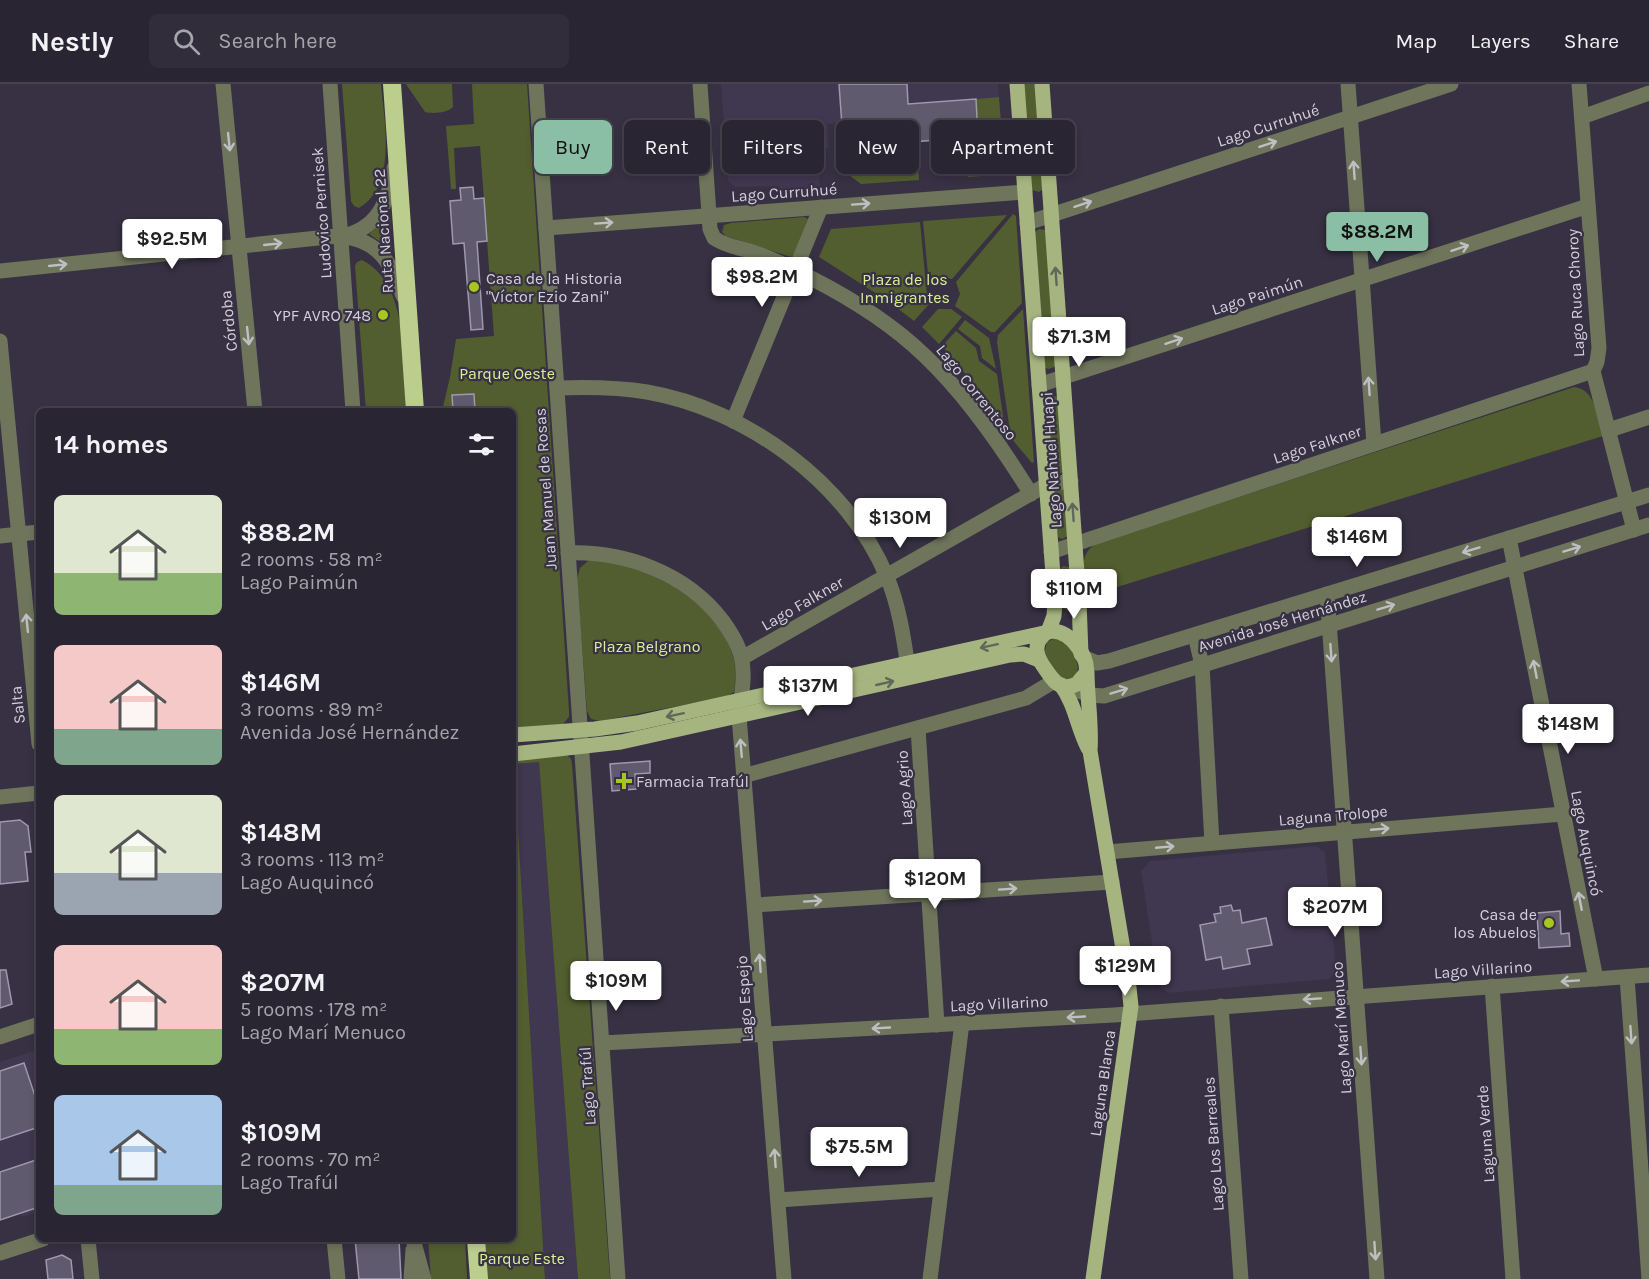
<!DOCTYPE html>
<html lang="en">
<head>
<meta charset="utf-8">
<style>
  :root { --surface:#292532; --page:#312d3a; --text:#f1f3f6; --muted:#a5a5ac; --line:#45424d; --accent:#8abfa5 }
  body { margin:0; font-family:Karla,sans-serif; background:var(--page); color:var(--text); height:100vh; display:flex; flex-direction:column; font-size:22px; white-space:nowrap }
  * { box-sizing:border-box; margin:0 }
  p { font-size:20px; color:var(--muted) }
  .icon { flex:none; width:33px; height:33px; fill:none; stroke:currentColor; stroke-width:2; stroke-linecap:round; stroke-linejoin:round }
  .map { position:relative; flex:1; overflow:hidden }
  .drawer { position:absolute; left:36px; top:324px; width:480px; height:834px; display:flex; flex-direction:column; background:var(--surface); border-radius:9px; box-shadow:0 3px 9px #0003,0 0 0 2px var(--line) }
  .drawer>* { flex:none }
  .hud { position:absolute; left:534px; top:36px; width:570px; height:54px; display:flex; gap:12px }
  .price { position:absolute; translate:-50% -51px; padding:0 14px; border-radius:6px; background:#fff; color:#222; font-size:20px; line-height:39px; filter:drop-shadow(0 2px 3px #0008) }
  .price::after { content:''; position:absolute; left:50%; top:36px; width:18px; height:14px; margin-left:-9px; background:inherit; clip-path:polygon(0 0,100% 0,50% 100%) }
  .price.on { background:var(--accent); color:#111 }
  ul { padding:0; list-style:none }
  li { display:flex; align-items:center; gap:18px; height:150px; padding:0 18px }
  li span { display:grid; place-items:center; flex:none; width:168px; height:120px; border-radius:9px; color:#555 }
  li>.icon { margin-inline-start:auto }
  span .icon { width:72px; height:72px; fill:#fffc; stroke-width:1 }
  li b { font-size:26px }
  h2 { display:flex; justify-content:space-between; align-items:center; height:72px; padding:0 18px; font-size:26px }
  .pill { padding:0 21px; border-radius:9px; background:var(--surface); box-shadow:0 3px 9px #0003,0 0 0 2px var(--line); font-size:21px; line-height:54px }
  .pill.on { background:var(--accent); color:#111 }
  header { display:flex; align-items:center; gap:36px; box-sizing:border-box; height:84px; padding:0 30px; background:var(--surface); border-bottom:2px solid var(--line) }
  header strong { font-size:28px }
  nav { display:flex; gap:33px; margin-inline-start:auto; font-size:21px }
  .search { width:420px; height:54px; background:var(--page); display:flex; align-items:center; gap:15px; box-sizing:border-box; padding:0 21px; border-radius:9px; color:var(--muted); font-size:22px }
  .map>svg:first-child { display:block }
  .built { fill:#403750 }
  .green { fill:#525e2f }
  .building { fill:#605a6e; stroke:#9f98ae; stroke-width:1.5 }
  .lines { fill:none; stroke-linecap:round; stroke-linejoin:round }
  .minor { stroke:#6e755b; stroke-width:15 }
  .major { stroke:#a6b580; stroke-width:15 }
  .highway { stroke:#bcce8d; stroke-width:18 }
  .oneway { stroke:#bfbec2 }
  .oneway2 { stroke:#63665b }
  .poi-dot { fill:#a8c71e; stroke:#373143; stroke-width:2 }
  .labels { text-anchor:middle; stroke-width:4.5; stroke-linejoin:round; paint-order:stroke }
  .street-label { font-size:16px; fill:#d3d0dc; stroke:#373143 }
  .poi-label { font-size:16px; fill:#d3d0dc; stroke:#373143; text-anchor:start }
  .park-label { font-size:16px; fill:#d9f196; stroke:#373143 }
</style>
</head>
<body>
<header>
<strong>Nestly</strong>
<div class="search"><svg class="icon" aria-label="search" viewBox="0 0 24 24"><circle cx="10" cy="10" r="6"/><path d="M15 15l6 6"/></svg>Search here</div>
<nav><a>Map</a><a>Layers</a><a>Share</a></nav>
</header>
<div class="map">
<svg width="1649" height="1195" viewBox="0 0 1649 1195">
  <rect width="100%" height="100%" fill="#373143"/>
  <g class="built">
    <path d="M 721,0 L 998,0 L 999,13 L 976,15 L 978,53 L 925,57 L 910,48 L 912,80 L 897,81 L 897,88 L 867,90 L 867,83 L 845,84 L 842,39 L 827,40 L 829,64 L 817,66 L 820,102 L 779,106 L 779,102 L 735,103 L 728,97 Z"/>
    <path d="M 539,678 L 578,1195 L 545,1195 L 514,680 Z"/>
    <path d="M 1316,762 L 1325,768 L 1336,886 L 1330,895 L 1168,909 L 1159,903 L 1141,787 L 1150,777 Z"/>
    <path d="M 39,965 L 39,1128 L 22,1133 L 18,1121 L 0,1136 L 0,978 Z"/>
  </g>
  <g class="green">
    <path d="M 342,0 L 381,0 C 384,36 398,102 359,124 L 354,122 L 351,117 Z"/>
    <path d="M 406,0 L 452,0 L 453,23 C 447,29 433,30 425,28 Z"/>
    <path d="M 472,0 L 527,0 L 569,627 L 569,633 L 563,640 L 513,645 L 513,327 L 442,327 L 450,293 L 456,255 L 494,252 L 480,62 L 454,64 L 456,105 L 451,105 L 446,42 L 474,40 Z"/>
    <path d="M 1023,0 L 1037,0 L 1043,105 L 1039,108 L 1032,106 Z"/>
    <path d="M 999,13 L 1003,64 L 982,92 L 968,93 L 965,54 L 978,53 L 976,15 Z"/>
    <path d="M 918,79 L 919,96 L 861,100 L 845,88 L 845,84 L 867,82 L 868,90 L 897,88 L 896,81 Z"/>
    <path d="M 1013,130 L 1016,132 L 1022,219 L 995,248 L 991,248 L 955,222 L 960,210 L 956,198 Z"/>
    <path d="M 390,131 L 392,166 L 369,150 Z"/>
    <path d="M 1007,131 L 952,195 L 939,193 L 929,201 L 923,137 Z"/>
    <path d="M 804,133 L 808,135 L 794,171 L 791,173 L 726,152 L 722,148 L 724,141 L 731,139 Z"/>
    <path d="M 920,138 L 927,211 L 930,219 L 914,237 L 888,217 L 819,173 L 831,145 Z"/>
    <path d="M 1039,145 L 1046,146 L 1056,282 L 1049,285 L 1045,284 L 1035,148 Z"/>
    <path d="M 362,176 C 410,200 403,282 406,327 L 366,327 L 355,182 L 357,178 Z"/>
    <path d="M 938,225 L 951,225 L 962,233 L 939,260 L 922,243 Z"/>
    <path d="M 1023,225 L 1034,378 L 1032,379 L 1011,354 L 997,258 L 998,251 Z"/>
    <path d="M 965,236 L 989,254 L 996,285 L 982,274 L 980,262 L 958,245 Z"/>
    <path d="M 956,247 L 976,264 L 979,277 L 997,290 L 1005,346 L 961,284 L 942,262 Z"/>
    <path d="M 1574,303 C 1596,305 1598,335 1603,352 L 1085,513 C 1084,495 1077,470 1096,460 Z"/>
    <path d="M 1050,311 L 1057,313 L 1063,388 L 1059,390 L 1054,390 L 1051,386 L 1046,316 Z"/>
    <path d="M 1062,406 L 1064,407 L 1068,452 L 1062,455 L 1058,453 L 1052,410 L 1055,407 Z"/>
    <path d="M 588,477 C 600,475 610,478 621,481 C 675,494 748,543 734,608 L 725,613 L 600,637 L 591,635 L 587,627 L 577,495 L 580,484 Z"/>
    <path d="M 1063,482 L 1070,483 L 1072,526 L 1068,527 L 1062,524 L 1058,487 Z"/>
    <path d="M 1055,554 C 1089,570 1080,608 1060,593 C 1053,589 1048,576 1044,570 L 1047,558 Z"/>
    <path d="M 567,671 L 571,675 L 572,680 L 610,1195 L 578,1195 L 539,678 L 514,680 L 545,1195 L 487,1195 L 484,1155 L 513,1155 L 513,675 Z"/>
    <path d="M 428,1155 L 465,1155 L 467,1195 L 431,1195 Z"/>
  </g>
  <g class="building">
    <path d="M 839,0 L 907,0 L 908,20 L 976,15 L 978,53 L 911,58 L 912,80 L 896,81 L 897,88 L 867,90 L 867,82 L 845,84 Z"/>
    <path d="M 473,103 L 474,115 L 484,114 L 487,157 L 477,158 L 483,245 L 471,246 L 464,159 L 453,160 L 450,117 L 461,116 L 460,104 Z"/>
    <path d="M 474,310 L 475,327 L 453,327 L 452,311 Z"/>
    <path d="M 650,677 L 650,689 L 635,690 L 636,705 L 612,707 L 610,680 Z"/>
    <path d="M 20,736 L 28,742 L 31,768 L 25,768 L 28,797 L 0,800 L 0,738 Z"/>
    <path d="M 1231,821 L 1233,827 L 1240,826 L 1242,839 L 1266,834 L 1272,861 L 1247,865 L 1250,880 L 1223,885 L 1221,873 L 1206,876 L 1200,841 L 1216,838 L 1214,830 L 1221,829 L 1220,823 Z"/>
    <path d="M 1560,827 L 1561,850 L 1569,849 L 1570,862 L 1539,864 L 1537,829 Z"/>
    <path d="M 0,886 L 6,886 L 12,920 L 0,924 Z"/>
    <path d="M 24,979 L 39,1024 L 39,1043 L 0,1056 L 0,987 Z"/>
    <path d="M 39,1075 L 39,1123 L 0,1136 L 0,1088 Z"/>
    <path d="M 355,1155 L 399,1155 L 401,1195 L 359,1195 Z"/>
    <path d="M 62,1171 L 71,1176 L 73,1195 L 48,1195 L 46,1176 Z"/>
  </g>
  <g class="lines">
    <g class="minor">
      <path d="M 223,0 L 255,327"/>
      <path d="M 330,0 L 353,327"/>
      <path d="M 536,0 L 618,1195"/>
      <path d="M 700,0 L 710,145 L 714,154 C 725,162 740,164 753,168 C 773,175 792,184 811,194 C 852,215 892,240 925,272 C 965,310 1002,363 1031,410"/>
      <path d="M 1348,0 L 1374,360"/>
      <path d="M 1579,0 L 1599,264 L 1597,278 L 1593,287 L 1634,446"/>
      <path d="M 1582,33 L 1649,9"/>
      <path d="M 1027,139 L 1451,0"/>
      <path d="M 546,144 L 1025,108"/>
      <path d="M 344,153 C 378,156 393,181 403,212"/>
      <path d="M 0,187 L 347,151 C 380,142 389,114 394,84"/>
      <path d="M 0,257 L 39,660"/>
      <path d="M 1039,301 L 1588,122"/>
      <path d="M 557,304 C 587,303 617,303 647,308 C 746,325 848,399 887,493 C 900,524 904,557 909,590"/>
      <path d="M 733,337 L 821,123"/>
      <path d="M 1609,346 L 1649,333"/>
      <path d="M 0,452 L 39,448"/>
      <path d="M 1509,454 L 1596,895"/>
      <path d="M 1051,468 L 1593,287"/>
      <path d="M 568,469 C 625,467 686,489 722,536 C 730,547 738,559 741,572 C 746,592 741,612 739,632 L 784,1195"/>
      <path d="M 1327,510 L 1377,1195"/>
      <path d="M 1195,551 L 1202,581 L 1212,759"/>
      <path d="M 1083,573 L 1097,579 L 1109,577 L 1649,411"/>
      <path d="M 742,574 L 1046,401 L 1071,397"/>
      <path d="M 1063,602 L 1090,611 L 1104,612 L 1649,441"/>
      <path d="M 918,644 L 937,941"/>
      <path d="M 743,692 L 1026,614 L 1054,597"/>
      <path d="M 0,713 L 39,709"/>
      <path d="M 1107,768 L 1563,730"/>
      <path d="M 755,821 L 1112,798"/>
      <path d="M 1627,893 L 1649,1195"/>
      <path d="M 1492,902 L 1513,1195"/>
      <path d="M 1221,922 L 1241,1195"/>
      <path d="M 0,953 L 39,940"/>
      <path d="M 602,959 L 1114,931 L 1649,891"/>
      <path d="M 778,1116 L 941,1105"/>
      <path d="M 88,1155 L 92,1195"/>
      <path d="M 334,1155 L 338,1195"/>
      <path d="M 413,1155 L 424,1195"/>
      <path d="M 0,1169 L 43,1155"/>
      <path d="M 411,1195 L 413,1166"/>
      <path d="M 930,1195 L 962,939"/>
    </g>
    <g class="major">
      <path d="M 1017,0 L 1055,518 L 1054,532 L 1048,548"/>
      <path d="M 1042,0 L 1079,517 L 1081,570"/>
      <path d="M 1087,587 C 1087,614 1092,640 1090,667 L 1128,895 L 1131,922 L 1093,1195"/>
      <path d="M 1061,601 C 1076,622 1077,643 1088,664"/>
      <path d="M 513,651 L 595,645 L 637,639 L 1053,547 C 1071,548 1089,573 1086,589 L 1077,600 C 1072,602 1068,604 1063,602 C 1055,600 1051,593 1046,586 C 1037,574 1031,560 1046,549"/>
      <path d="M 513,670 L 621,658 L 1010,571 L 1024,570 L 1039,576"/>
    </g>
    <g class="highway">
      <path d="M 392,0 L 415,327"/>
      <path d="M 476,1155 L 479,1195"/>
    </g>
  </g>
  <defs><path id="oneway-shaft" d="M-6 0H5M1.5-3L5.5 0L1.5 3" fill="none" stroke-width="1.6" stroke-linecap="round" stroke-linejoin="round" transform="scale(1.5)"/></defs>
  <g class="oneway">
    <use href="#oneway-shaft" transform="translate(229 58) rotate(84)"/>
    <use href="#oneway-shaft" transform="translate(1268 60) rotate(-18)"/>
    <use href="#oneway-shaft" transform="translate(1354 86) rotate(-94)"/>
    <use href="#oneway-shaft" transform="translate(861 120) rotate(-4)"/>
    <use href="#oneway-shaft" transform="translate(1083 120) rotate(-18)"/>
    <use href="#oneway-shaft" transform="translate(604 139) rotate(-4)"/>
    <use href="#oneway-shaft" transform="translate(273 160) rotate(-6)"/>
    <use href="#oneway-shaft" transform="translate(1460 164) rotate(-18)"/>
    <use href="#oneway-shaft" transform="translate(58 181) rotate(-6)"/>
    <use href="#oneway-shaft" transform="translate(248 252) rotate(84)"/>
    <use href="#oneway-shaft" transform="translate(1174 257) rotate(-18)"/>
    <use href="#oneway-shaft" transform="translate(1369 302) rotate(-94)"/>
    <use href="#oneway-shaft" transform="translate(1572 465) rotate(-17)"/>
    <use href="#oneway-shaft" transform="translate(1471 466) rotate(163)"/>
    <use href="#oneway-shaft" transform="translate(1386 523) rotate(-17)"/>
    <use href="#oneway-shaft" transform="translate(27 539) rotate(-96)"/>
    <use href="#oneway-shaft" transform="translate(1331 569) rotate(86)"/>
    <use href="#oneway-shaft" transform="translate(1535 585) rotate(-101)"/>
    <use href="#oneway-shaft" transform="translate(1119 607) rotate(-17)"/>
    <use href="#oneway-shaft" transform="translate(741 664) rotate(-95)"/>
    <use href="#oneway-shaft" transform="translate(1380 745) rotate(-5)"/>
    <use href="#oneway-shaft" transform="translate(1165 763) rotate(-5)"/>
    <use href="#oneway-shaft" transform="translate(1008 805) rotate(-4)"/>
    <use href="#oneway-shaft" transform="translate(813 817) rotate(-4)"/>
    <use href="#oneway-shaft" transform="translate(1580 817) rotate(-101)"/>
    <use href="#oneway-shaft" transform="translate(760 879) rotate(-94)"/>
    <use href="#oneway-shaft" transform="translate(1570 897) rotate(176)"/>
    <use href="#oneway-shaft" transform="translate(1312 915) rotate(176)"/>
    <use href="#oneway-shaft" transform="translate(1076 933) rotate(177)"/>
    <use href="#oneway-shaft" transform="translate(881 944) rotate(177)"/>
    <use href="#oneway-shaft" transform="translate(1631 951) rotate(86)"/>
    <use href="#oneway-shaft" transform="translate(1361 972) rotate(86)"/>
    <use href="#oneway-shaft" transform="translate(775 1074) rotate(-94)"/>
    <use href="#oneway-shaft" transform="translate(1375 1167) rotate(86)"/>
  </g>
  <g class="oneway2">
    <use href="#oneway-shaft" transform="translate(1056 192) rotate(-94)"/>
    <use href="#oneway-shaft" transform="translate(1073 428) rotate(-94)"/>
    <use href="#oneway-shaft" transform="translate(989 562) rotate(168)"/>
    <use href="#oneway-shaft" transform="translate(885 599) rotate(-13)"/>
    <use href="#oneway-shaft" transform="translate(675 631) rotate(168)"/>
  </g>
  <g class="poi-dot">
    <circle cx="474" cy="203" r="6"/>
    <circle cx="383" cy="231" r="6"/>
    <path d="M621 688h6v6h6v6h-6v6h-6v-6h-6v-6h6z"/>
    <circle cx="1549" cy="839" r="6"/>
  </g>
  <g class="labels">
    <g class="street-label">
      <text transform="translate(1268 41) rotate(-18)" y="6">Lago Curruhué</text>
      <text transform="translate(784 108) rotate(-4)" y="6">Lago Curruhué</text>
      <text transform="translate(321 129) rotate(-94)" y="6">Ludovico Pernisek</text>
      <text transform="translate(383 147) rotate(-94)" y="6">Ruta Nacional 22</text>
      <text transform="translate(1575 209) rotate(-93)" y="6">Lago Ruca Choroy</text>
      <text transform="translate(1257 211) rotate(-18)" y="6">Lago Paimún</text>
      <text transform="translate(228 237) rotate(-96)" y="6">Córdoba</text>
      <text transform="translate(977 308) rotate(51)" y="6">Lago Correntoso</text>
      <text transform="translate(1317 360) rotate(-18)" y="6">Lago Falkner</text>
      <text transform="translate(1051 376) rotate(-94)" y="6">Lago Nahuel Huapi</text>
      <text transform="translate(545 405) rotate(-94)" y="6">Juan Manuel de Rosas</text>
      <text transform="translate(802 519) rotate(-30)" y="6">Lago Falkner</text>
      <text transform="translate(1282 537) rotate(-17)" y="6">Avenida José Hernández</text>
      <text transform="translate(17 621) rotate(-96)" y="6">Salta</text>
      <text transform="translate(904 704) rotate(-94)" y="6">Lago Agrio</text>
      <text transform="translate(1333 731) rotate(-5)" y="6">Laguna Trolope</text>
      <text transform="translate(1587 759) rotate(79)" y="6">Lago Auquincó</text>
      <text transform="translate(1483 885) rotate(-4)" y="6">Lago Villarino</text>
      <text transform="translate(744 915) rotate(-94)" y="6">Lago Espejo</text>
      <text transform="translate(999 919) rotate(-3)" y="6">Lago Villarino</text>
      <text transform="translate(1341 944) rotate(-94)" y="6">Lago Marí Menuco</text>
      <text transform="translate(1102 999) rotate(-82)" y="6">Laguna Blanca</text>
      <text transform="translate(587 1002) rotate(-94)" y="6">Lago Trafúl</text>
      <text transform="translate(1485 1050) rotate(-94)" y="6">Laguna Verde</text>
      <text transform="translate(1213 1060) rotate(-94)" y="6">Lago Los Barreales</text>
    </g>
    <g class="poi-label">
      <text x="486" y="200">Casa de la Historia<tspan x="486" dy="18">"Víctor Ezio Zani"</tspan></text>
      <text x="371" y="237" text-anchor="end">YPF AVRO 748</text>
      <text x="636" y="703">Farmacia Trafúl</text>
      <text x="1537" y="836" text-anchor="end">Casa de<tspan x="1537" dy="18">los Abuelos</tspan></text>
    </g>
    <g class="park-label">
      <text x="905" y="201">Plaza de los<tspan x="905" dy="18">Inmigrantes</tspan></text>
      <text x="507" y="295">Parque Oeste</text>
      <text x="647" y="568">Plaza Belgrano</text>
      <text x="522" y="1180">Parque Este</text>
    </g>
  </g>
</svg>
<b class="price on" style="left:1377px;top:179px">$88.2M</b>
<b class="price" style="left:172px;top:186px">$92.5M</b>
<b class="price" style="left:762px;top:224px">$98.2M</b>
<b class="price" style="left:1079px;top:284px">$71.3M</b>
<b class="price" style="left:900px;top:465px">$130M</b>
<b class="price" style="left:1357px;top:484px">$146M</b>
<b class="price" style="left:1074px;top:536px">$110M</b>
<b class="price" style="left:808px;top:633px">$137M</b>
<b class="price" style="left:1568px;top:671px">$148M</b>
<b class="price" style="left:935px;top:826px">$120M</b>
<b class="price" style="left:1335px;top:854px">$207M</b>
<b class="price" style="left:1125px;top:913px">$129M</b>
<b class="price" style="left:616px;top:928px">$109M</b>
<b class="price" style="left:859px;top:1094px">$75.5M</b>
<div class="hud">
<a class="pill on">Buy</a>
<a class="pill">Rent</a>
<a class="pill">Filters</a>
<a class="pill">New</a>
<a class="pill">Apartment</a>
</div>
<section class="drawer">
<h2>14 homes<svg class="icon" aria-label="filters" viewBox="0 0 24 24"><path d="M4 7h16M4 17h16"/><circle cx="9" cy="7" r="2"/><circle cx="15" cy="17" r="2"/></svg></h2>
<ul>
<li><span style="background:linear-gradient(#dfe7d0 65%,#8fb573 0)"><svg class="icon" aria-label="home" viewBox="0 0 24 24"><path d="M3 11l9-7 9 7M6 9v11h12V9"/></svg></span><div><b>$88.2M</b><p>2 rooms · 58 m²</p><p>Lago Paimún</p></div></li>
<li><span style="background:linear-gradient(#f6c9c9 70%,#7fa58c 0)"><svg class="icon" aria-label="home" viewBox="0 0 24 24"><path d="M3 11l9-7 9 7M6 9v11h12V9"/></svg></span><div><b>$146M</b><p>3 rooms · 89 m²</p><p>Avenida José Hernández</p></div></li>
<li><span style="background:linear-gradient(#dfe7d0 65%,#9aa5b1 0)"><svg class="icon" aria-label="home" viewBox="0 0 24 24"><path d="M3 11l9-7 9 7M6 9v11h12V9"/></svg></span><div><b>$148M</b><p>3 rooms · 113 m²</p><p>Lago Auquincó</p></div></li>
<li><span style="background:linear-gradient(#f6c9c9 70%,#8fb573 0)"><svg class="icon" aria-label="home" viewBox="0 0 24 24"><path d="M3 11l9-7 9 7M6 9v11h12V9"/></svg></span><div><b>$207M</b><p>5 rooms · 178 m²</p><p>Lago Marí Menuco</p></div></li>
<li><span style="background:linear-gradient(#a9c7e8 75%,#7fa58c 0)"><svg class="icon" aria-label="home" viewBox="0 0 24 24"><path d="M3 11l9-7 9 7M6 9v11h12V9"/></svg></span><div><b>$109M</b><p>2 rooms · 70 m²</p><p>Lago Trafúl</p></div></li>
</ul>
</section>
</div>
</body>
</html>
